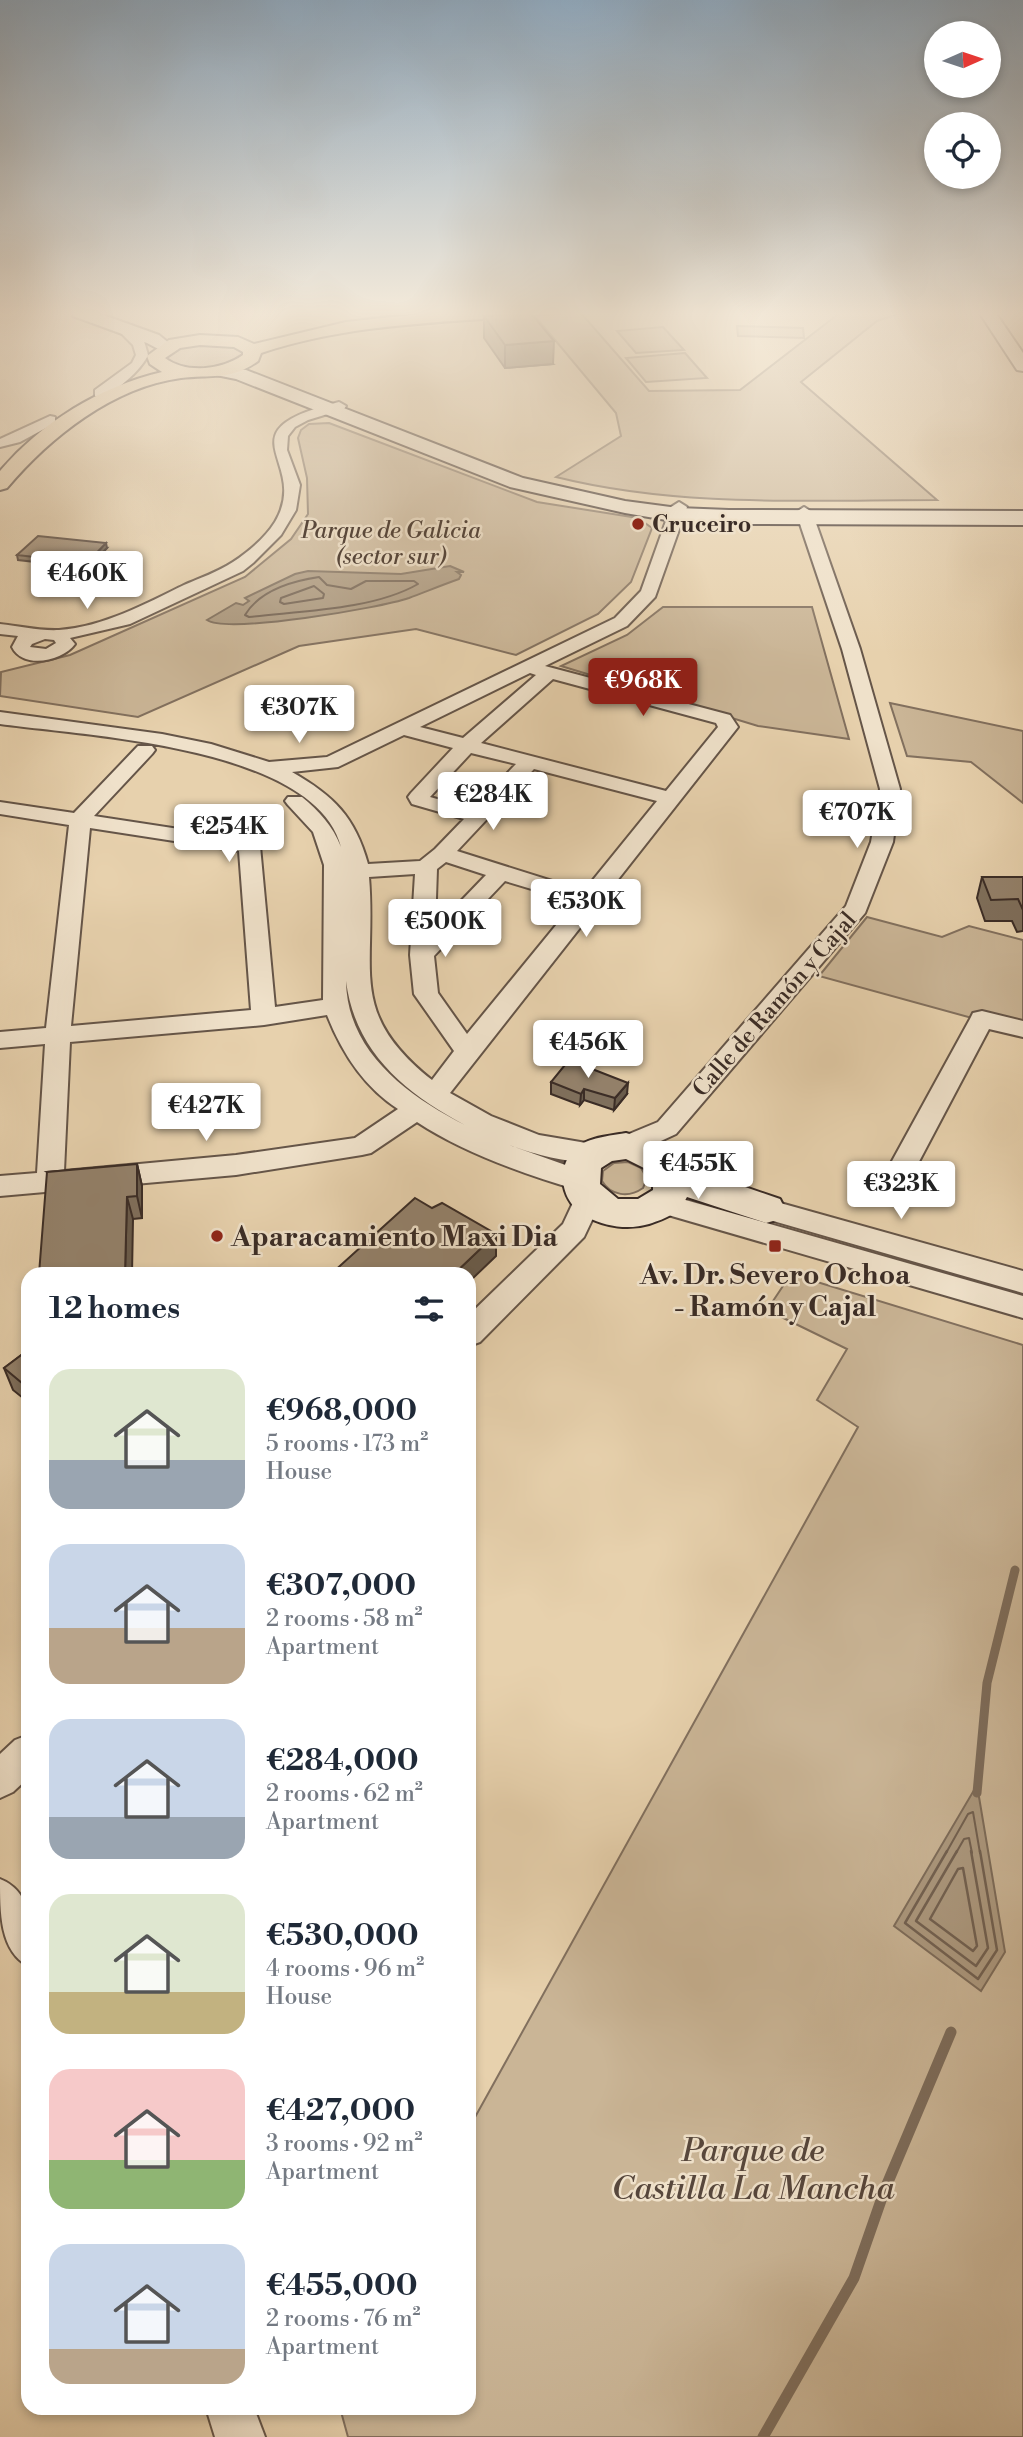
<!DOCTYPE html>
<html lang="en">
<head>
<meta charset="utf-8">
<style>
  :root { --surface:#fff; --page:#f6f6f7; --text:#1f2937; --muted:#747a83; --accent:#8f2418 }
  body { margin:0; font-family:"Libre Bodoni",serif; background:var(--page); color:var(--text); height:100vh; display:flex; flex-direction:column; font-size:26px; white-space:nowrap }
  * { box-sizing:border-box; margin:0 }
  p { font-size:23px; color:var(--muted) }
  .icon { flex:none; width:38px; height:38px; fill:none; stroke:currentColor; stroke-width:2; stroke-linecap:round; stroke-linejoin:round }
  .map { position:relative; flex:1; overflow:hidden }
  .panel { position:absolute; left:21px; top:1267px; width:455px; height:1148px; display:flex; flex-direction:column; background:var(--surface); border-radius:21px; box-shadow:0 4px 10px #0003 }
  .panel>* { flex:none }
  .needle { width:46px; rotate:87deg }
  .controls { position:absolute; left:924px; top:21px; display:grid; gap:14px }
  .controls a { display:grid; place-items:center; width:77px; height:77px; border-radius:50%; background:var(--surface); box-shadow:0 4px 10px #0003; font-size:35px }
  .price { position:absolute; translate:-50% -60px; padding:0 16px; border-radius:7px; background:#fff; color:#222; font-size:23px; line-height:46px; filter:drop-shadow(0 2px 4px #0008) }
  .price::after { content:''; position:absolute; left:50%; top:42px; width:21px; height:16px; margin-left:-10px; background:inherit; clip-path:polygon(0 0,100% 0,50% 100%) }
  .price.selected { background:var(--accent); color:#fff }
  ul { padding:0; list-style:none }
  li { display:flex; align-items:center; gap:21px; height:175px; padding:0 28px }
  li span { display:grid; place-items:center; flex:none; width:196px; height:140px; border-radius:21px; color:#555 }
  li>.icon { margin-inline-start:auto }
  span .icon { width:84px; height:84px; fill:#fffc; stroke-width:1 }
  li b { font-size:30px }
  h2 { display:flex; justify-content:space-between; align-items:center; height:84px; padding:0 28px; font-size:30px }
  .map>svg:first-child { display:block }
  .green { fill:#cab596; stroke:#82705e; stroke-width:2 }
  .water { fill:#ac997f; stroke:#7e6d5b; stroke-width:2 }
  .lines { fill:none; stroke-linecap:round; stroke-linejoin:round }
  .shore-far1 { stroke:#736252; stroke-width:2 }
  .shore { stroke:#736252; stroke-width:2.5 }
  .stream-far1 { stroke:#7e6d5b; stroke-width:9 }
  .stream { stroke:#7e6d5b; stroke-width:11 }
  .street-casing { stroke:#655548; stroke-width:4 }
  .secondary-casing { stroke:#3a2c26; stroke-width:4 }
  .highway-casing { stroke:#3a2c26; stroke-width:4 }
  .street { fill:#efe1ca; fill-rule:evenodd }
  .secondary { fill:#efe1ca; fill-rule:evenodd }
  .highway { fill:#e7d1ad; fill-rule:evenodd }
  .wall { fill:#7f705d; stroke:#3a2c26; stroke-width:2 }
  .shaded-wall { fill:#685b4c; stroke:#3a2c26; stroke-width:2 }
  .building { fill:#94826c; stroke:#3a2c26; stroke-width:2 }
  .poi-dot { fill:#8f2418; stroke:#efe1ca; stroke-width:2.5 }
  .labels { text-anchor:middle; stroke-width:5; stroke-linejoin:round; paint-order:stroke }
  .far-poi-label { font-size:23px; font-weight:bold; fill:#3a2c26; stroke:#efe1ca; text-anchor:start }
  .far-park-label { font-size:23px; font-style:italic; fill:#57473c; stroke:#efe1ca }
  .far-street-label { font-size:23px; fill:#3a2c26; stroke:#efe1ca }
  .poi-label { font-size:28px; font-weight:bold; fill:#3a2c26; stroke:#efe1ca; text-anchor:start }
  .near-park-label { font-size:33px; font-style:italic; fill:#57473c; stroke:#efe1ca }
</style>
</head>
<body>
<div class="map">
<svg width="1023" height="2437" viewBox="0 0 1023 2437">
  <rect width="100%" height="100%" fill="#e7d1ad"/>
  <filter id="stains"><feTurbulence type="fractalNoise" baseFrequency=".00286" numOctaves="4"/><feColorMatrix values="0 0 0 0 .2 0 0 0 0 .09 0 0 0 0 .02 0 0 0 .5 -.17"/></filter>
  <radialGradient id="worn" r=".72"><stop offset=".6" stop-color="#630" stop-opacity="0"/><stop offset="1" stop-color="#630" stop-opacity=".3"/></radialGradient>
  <g class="green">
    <path d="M 580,312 L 649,391 L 740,390 L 841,312 L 915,312 L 898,314 L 877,321 L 801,382 L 937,500 C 810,500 680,508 556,477 L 621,436 L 616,413 L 535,316 Z"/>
    <path d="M 737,326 L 803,328 L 804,338 L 738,336 Z"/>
    <path d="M 663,327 L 684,350 L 636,353 L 617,331 Z"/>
    <path d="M 187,345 L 234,345 L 244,352 L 244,356 C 232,368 203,372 187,369 C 180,368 172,363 165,360 L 169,351 Z"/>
    <path d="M 685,353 L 707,378 L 646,382 L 626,358 Z"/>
    <path d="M 329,423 L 537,502 L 638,518 L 652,528 L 631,582 L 598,614 L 516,655 L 416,629 L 299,646 L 138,717 L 0,696 L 1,672 L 70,655 L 245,577 L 291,539 L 308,514 L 307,478 L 298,438 L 301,430 L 309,424 Z"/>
    <path d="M 663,607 L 812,607 L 849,739 L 758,726 L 561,666 L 627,635 Z"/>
    <path d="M 890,703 L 1023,731 L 1023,803 L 971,762 L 907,756 Z"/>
    <path d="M 867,917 L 942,937 L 969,926 L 1023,940 L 1023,1032 L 819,976 Z"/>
    <path d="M 628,1162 L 641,1168 L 647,1178 L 643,1188 C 629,1198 611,1196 602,1181 L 603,1171 L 614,1163 Z"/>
    <path d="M 791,1274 L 1023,1345 L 1023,2437 L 348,2437 L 340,2408 L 469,2408 L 469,2128 L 858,1427 L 817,1400 L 847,1349 L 767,1310 Z"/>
  </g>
  <g class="water">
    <path d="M 450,566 L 464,572 L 457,572 L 461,575 L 459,579 C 442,585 425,592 409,598 C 380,608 228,634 207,620 L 236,603 L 243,605 L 249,601 L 245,598 L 295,574 L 308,571 L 401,574 Z"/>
    <path d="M 977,1785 L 1005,1952 L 981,1991 L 894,1926 Z"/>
  </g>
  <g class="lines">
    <g class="shore-far1">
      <path d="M 319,577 L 327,585 L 351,589 L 366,581 L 414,581 L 418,584 C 373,610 300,611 249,617 L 245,615 C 260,590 292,581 319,577 Z"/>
      <path d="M 314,586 L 324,594 L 323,598 L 284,604 L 280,602 L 281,598 Z"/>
      <path d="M 946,1853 L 968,1814 L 973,1812 L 980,1853"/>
      <path d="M 956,1853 L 964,1839 L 969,1838 L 972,1853"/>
    </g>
    <g class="shore">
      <path d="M 947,1851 L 905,1923 L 978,1979 L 997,1950 L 980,1851"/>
      <path d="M 957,1851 L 916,1921 L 976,1966 L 988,1948 L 971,1851"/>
      <path d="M 963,1868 L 977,1946 L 973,1951 L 930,1919 L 958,1869 Z"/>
    </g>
    <path class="stream-far1" d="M 977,1793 L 987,1683 L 1015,1570"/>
    <path class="stream" d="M 763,2437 L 854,2278 L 885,2189 L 951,2032"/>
    <g class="street-casing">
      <g id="street">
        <path d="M 122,324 L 144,341 L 148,355 C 142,369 111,399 95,396 L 95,390 L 132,363 L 136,355 L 133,345 L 116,328 Z"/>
        <path d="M 339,402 L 346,406 L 344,409 L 308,420 L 295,427 L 288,436 L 287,450 L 300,485 L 296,510 L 281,535 L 253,563 L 243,571 L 130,624 L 70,638 L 75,644 C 63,661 23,670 12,647 L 18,636 L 0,634 L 0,624 C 19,626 40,631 59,630 C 103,627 145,604 184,585 C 200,578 218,572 233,562 C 248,552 265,538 275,522 C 312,460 217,432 339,402 ZM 45,639 L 54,640 L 56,643 L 46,649 L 30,647 L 32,644 Z"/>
        <path d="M 50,416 L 55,417 L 55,423 L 20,442 L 0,447 L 0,439 Z"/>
        <path d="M 679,502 L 687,507 L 655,597 L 627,626 L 545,666 L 730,715 L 738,727 L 450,1093 L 491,1116 L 539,1135 L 604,1146 L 608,1153 L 604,1160 C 578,1167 534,1154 509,1145 L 588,1173 L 592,1180 L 588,1187 L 578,1190 C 524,1174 464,1153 417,1122 L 371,1153 L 362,1155 L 236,1175 L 0,1196 L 0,1176 L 37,1173 L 45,1044 L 0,1048 L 0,1032 L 46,1028 L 69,825 L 0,814 L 0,802 L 74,813 L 138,746 L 152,746 L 155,750 L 152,754 L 94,816 L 257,841 L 260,846 L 275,1007 L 323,1000 L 324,865 L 313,832 L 288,805 L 285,801 L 288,797 L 302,797 C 319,811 333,826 341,847 C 315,746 86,736 0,724 L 0,712 L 162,734 L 211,744 L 269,762 L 327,757 L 615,618 L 641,591 L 671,507 ZM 530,673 L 536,675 L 463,738 L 420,727 ZM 553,679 L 716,723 L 718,727 L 666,791 L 481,743 ZM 404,735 L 453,748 L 411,793 L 408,797 L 412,804 L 464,819 L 435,849 L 420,861 L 368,864 C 355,817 334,796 292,772 L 338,767 ZM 471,753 L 516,764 L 473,809 L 430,797 ZM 534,769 L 657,801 L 584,891 L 457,851 ZM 90,828 L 239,851 L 251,1010 L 71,1026 ZM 446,862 L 486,875 L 435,928 L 437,869 ZM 415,874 L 410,955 L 414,994 L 454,1051 L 432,1080 C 346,1012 377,970 369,877 ZM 505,881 L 575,902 L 467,1034 L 438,993 L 434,956 ZM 346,981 C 355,1052 405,1093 465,1125 C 408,1096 347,1052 346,981 ZM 327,1015 C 342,1053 364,1087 398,1109 L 355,1138 L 236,1155 L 64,1171 L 70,1042 L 264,1025 Z"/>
        <path d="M 804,507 L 812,512 L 860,649 L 900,789 L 893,842 L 865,913 L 676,1134 L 635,1153 L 626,1155 L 617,1153 L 613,1146 L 617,1139 L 658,1122 L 846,906 L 871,842 L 880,789 L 842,649 L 796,512 Z"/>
        <path d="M 982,1011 L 1023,1021 L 1023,1037 L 989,1029 L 904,1190 L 894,1193 L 884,1190 L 880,1183 L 970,1019 L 973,1013 Z"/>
        <path d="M 588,1189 L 598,1192 L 602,1199 L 584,1237 L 480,1342 L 469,1346 L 469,1315 L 563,1224 L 578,1192 Z"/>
        <path d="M 661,1193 L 1023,1296 L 1023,1318 L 651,1210 L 647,1203 L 651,1196 Z"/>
        <path d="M 766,1199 L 1023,1271 L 1023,1293 L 756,1216 L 752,1209 L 756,1202 Z"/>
        <path d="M 28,1735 L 28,1778 L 13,1792 L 0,1798 L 0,1754 L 15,1740 Z"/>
        <path d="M 0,1879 C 37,1894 28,1933 28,1966 C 0,1951 0,1913 0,1879 Z"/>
        <path d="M 206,2408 L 254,2408 L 265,2437 L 215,2437 Z"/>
      </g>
    </g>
    <g class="secondary-casing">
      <g id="secondary">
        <path d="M 71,312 L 95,312 L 159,335 L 175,348 L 166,353 L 147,343 L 73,316 Z"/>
        <path d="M 979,312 L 995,312 L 1023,353 L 1023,371 L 1017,370 Z"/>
        <path d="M 222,366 L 246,370 L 523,478 L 625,501 L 678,508 L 729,510 L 1023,511 L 1023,525 L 729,524 L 678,522 L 625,513 L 510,487 L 236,379 L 216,375 L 213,371 L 216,367 Z"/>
        <path d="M 626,1133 L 656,1142 L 670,1149 L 684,1166 L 780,1199 L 785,1209 L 780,1219 L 766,1223 L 687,1197 C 678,1214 667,1218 649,1224 C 629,1230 606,1227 587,1217 C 562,1204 554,1169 575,1149 C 588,1137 610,1136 626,1133 ZM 626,1159 L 644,1168 L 653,1179 L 653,1190 L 638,1199 L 618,1199 L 600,1184 L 601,1168 L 612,1161 Z"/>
      </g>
    </g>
    <g class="highway-casing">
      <path id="highway" d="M 439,312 L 519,312 L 511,317 C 427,323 342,326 261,353 L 258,361 C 230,381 211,374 181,378 C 113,387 50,437 7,488 L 0,490 L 0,471 C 42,422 99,387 162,372 L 150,364 L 147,356 L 169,340 L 200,335 L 238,337 L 254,344 L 346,322 ZM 200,345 L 234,347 L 243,352 L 243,355 C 222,370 186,374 165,358 L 180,348 Z"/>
    </g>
    <use href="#street" class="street"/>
    <use href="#secondary" class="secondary"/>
    <use href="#highway" class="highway"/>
  </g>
  <g class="wall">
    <path d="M 484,316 L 553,364 L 505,368 L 484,338 Z"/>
    <path d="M 107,548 L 88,568 L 18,560 L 17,555 Z"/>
    <path d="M 982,877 L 1023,877 L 1023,931 L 1017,932 L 1012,921 L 985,921 L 977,898 Z"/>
    <path d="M 551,1082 L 627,1094 L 614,1110 L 584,1100 L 580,1105 L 551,1094 Z"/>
    <path d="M 137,1164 L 142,1186 L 142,1218 L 133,1219 L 47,1172 Z"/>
    <path d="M 28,1350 L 28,1402 L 13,1390 L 4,1368 Z"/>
  </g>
  <g class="shaded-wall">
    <path d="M 554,341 L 553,364 L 505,368 L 505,345 Z"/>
    <path d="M 106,543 L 107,548 L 88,568 L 87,563 Z"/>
    <path d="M 628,1083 L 627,1094 L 614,1110 L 615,1098 Z"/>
    <path d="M 584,1089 L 584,1100 L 580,1105 L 581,1094 Z"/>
    <path d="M 137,1164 L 142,1186 L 142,1218 L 137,1196 Z"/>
    <path d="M 127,1197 L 133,1219 L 132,1274 L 125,1274 Z"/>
    <path d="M 496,1234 L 496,1256 L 469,1282 L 469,1274 L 454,1274 Z"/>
  </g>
  <g class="building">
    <path d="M 530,312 L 554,341 L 505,345 L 484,316 Z"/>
    <path d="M 38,536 L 106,543 L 87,563 L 17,555 Z"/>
    <path d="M 982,877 L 1023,877 L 1023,910 L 1018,899 L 991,900 Z"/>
    <path d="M 569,1060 L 628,1083 L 615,1098 L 584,1089 L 581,1094 L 551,1082 Z"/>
    <path d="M 137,1164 L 137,1196 L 127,1197 L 125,1274 L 39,1274 L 47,1172 Z"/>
    <path d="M 415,1198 L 432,1208 L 442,1203 L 496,1234 L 454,1274 L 331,1274 Z"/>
    <path d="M 28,1350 L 28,1388 L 4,1368 Z"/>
  </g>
  <linearGradient id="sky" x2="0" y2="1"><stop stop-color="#90a9be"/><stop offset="0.48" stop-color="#f4eada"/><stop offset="1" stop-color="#f4eada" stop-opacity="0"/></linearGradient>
  <rect width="1023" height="653" fill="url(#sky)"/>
  <g class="poi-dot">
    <circle cx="638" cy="524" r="7"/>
    <circle cx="217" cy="1236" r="7"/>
    <rect x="768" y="1239" width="14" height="14" rx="3.5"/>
  </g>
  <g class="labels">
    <g class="far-poi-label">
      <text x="652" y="532">Cruceiro</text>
    </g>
    <g class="far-park-label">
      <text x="391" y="538">Parque de Galicia<tspan x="391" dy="26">(sector sur)</tspan></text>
    </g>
    <g class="far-street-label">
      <text transform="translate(774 1004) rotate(-49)" y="8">Calle de Ramón y Cajal</text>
    </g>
    <g class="poi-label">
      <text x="231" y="1246">Aparacamiento Maxi Dia</text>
      <text x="775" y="1284" text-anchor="middle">Av. Dr. Severo Ochoa<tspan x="775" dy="32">- Ramón y Cajal</tspan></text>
    </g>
    <g class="near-park-label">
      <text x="753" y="2161">Parque de<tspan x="753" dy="38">Castilla La Mancha</tspan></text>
    </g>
  </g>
  <rect width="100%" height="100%" filter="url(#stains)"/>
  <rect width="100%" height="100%" fill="url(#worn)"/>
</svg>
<div class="controls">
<a><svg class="needle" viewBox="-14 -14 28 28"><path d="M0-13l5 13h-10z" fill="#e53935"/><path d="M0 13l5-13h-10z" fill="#747a83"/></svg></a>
<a><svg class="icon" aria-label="locate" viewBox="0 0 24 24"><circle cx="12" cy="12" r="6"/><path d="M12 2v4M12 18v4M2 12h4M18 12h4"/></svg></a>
</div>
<b class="price" style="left:87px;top:611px">€460K</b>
<b class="price selected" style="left:643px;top:718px">€968K</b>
<b class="price" style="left:299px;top:745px">€307K</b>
<b class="price" style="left:493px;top:832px">€284K</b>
<b class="price" style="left:857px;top:850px">€707K</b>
<b class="price" style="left:229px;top:864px">€254K</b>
<b class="price" style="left:586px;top:939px">€530K</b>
<b class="price" style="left:445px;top:959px">€500K</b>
<b class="price" style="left:588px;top:1080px">€456K</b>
<b class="price" style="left:206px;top:1143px">€427K</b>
<b class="price" style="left:698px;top:1201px">€455K</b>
<b class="price" style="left:901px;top:1221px">€323K</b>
<section class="panel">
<h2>12 homes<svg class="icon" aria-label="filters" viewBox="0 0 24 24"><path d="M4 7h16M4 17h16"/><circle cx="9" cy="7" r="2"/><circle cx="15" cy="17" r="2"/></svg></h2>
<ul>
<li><span style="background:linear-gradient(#dfe7d0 65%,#9aa5b1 0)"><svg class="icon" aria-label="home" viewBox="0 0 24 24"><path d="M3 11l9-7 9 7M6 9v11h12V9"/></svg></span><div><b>€968,000</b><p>5 rooms · 173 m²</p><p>House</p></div></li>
<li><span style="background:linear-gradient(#c9d6e8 60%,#b9a48a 0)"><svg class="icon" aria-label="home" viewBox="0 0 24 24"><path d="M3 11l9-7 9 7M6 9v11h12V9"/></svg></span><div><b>€307,000</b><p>2 rooms · 58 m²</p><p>Apartment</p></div></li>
<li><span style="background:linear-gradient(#c9d6e8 70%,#9aa5b1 0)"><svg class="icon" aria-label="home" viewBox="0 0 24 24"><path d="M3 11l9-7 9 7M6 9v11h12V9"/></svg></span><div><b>€284,000</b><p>2 rooms · 62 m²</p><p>Apartment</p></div></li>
<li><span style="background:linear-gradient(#dfe7d0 70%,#c2b280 0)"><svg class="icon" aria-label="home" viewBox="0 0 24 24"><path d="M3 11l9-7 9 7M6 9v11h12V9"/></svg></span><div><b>€530,000</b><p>4 rooms · 96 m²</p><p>House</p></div></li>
<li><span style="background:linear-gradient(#f6c9c9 65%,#8fb573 0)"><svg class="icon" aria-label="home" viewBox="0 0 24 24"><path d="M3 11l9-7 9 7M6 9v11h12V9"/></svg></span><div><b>€427,000</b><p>3 rooms · 92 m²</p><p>Apartment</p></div></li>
<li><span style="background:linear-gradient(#c9d6e8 75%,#b9a48a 0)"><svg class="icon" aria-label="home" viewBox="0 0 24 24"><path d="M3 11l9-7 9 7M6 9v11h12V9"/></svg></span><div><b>€455,000</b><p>2 rooms · 76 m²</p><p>Apartment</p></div></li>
</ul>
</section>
</div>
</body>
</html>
